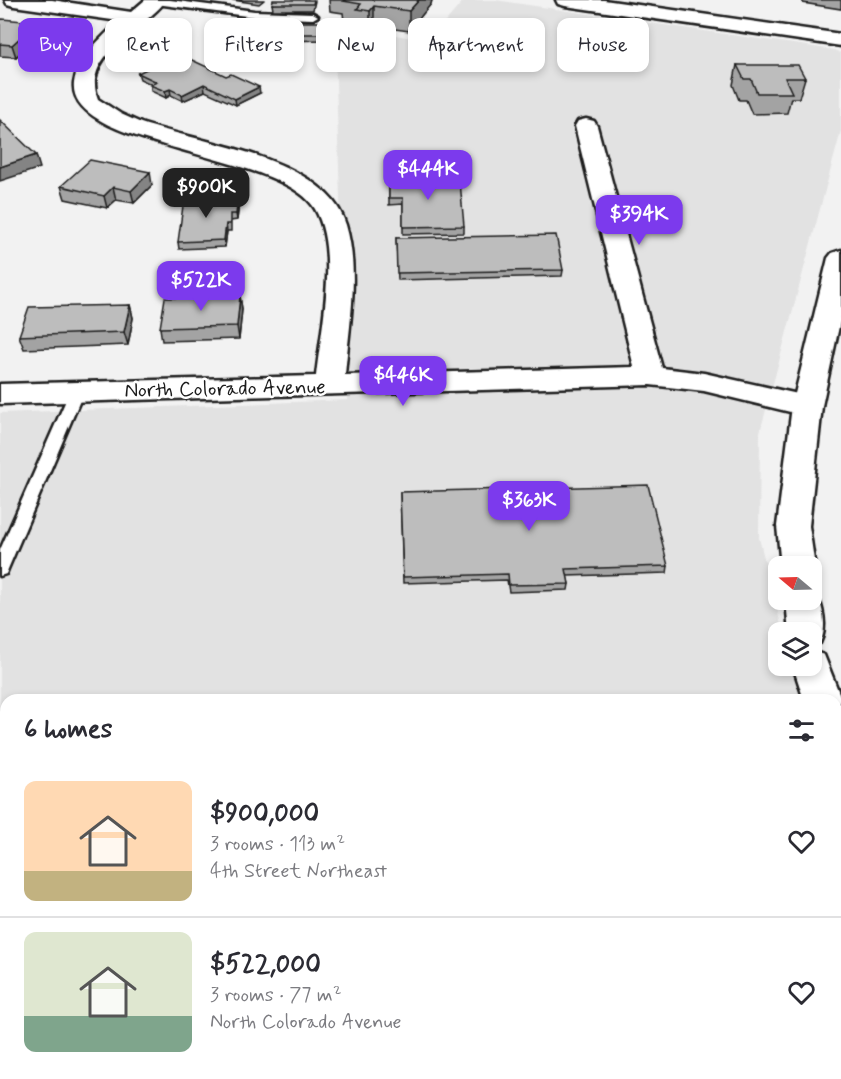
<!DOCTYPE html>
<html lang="en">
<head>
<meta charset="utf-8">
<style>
  :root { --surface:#fff; --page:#f7f7f7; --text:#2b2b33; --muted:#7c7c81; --line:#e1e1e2; --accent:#7c3aed }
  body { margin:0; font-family:Mynerve,sans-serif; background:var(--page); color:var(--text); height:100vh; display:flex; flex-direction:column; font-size:22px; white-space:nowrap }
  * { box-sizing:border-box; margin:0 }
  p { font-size:20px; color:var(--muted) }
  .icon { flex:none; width:33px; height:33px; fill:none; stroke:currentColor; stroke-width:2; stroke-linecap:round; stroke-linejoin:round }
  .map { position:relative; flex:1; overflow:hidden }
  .panel { position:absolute; left:0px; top:694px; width:842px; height:386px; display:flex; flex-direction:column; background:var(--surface); border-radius:18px 18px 0 0; box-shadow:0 3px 9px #0003 }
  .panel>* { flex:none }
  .guide { position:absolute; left:18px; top:18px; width:806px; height:54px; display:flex; gap:12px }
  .needle { width:39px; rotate:289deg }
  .tools { position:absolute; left:768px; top:556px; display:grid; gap:12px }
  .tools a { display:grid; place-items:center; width:54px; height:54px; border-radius:12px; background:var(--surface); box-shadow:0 3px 9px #0003; font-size:30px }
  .price { position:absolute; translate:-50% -51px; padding:0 14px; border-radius:12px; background:var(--accent); color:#fff; font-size:20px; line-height:39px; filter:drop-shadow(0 2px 3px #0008) }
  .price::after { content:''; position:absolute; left:50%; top:36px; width:18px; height:14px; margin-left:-9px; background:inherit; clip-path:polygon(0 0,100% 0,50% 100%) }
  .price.active { background:#222; color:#fff }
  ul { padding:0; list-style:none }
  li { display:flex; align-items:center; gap:18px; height:150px; padding:0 24px }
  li+li { border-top:2px solid var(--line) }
  li span { display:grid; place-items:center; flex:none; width:168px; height:120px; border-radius:12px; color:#555 }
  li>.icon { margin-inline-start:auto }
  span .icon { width:72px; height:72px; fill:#fffc; stroke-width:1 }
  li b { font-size:26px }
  h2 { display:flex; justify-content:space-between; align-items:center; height:72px; padding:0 24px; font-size:26px }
  .pill { padding:0 21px; border-radius:12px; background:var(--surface); box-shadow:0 3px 9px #0003; font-size:21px; line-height:54px }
  .pill.active { background:var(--accent); color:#fff }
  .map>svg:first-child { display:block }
  .built { fill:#e2e2e2 }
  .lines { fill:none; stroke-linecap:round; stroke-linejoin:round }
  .service-casing { stroke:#1c1c1c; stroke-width:5 }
  .minor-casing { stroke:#1c1c1c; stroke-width:5 }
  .secondary-casing { stroke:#1c1c1c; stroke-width:5 }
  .service { fill:#fff; fill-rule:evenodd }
  .minor { fill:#fff; fill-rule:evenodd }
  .secondary { fill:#fff; fill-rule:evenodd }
  .wall { fill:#a3a3a3; stroke:#1c1c1c; stroke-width:1.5 }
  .shaded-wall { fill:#848484; stroke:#1c1c1c; stroke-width:1.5 }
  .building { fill:#bdbdbd; stroke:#1c1c1c; stroke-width:1.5 }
  .labels { text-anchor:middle; stroke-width:5; stroke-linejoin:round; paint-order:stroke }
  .street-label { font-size:21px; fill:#1c1c1c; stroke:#fff }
</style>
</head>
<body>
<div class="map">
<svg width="841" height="1079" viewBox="0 0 841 1079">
  <rect width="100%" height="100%" fill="#f2f2f2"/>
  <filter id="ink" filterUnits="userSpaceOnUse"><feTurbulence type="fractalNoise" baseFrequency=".0167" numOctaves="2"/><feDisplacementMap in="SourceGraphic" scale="12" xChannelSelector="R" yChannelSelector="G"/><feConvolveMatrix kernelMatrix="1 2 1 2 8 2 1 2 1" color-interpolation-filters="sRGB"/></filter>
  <g filter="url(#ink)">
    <path class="built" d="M 464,0 L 495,0 L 834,50 L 841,53 L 841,131 L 760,432 L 759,538 L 783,633 L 778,633 L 778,666 L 792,666 L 801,700 L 6,700 L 6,1074 L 836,1074 L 836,837 L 841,859 L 841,1079 L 0,1079 L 0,413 L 347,400 L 334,24 L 429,41 Z"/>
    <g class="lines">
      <g class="service-casing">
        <g id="service">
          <path d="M 152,0 L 170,0 L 254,11 L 313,13 L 318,16 L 313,19 L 254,17 L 156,4 Z"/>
          <path d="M 77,386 L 84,391 L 8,569 L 6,574 L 0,576 L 0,550 L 70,391 Z"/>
        </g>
      </g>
      <g class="minor-casing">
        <path id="minor" d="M 5,0 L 52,0 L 131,12 L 145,0 L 166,0 C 147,28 80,54 98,99 L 121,114 L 141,123 C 200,143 326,157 346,225 C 360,272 349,327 345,375 L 634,367 L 575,126 L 578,121 L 586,119 L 594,121 L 597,126 L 662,368 L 704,373 L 807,396 L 817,399 L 822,406 L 817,413 L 807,416 L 704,391 L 650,385 L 0,404 L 0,384 L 316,376 C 321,329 339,251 315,209 C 281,151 67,149 74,83 C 77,59 102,37 119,21 L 14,6 L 7,4 Z"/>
      </g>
      <g class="secondary-casing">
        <g id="secondary">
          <path d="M 556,0 L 604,0 L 841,34 L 841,46 L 565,6 L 558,4 Z"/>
          <path d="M 841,250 L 841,317 L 822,406 L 809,526 L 815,567 L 812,573 L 812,567 L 781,567 L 777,526 L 792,406 L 828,258 L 832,253 Z"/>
          <path d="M 812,589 L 815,590 C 823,606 828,628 820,643 L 812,646 L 812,633 L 789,633 L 786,600 L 812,600 Z"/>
          <path d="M 812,651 L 824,655 L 841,698 L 836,711 L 836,700 L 804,700 L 793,666 L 812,666 Z"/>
          <path d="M 836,717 L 841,719 L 841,766 L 836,764 Z"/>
        </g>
      </g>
      <use href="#service" class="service"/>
      <use href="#minor" class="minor"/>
      <use href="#secondary" class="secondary"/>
    </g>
    <g class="wall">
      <path d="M 232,0 L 264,0 L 259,4 Z"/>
      <path d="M 329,0 L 432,0 L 431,4 L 409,31 L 374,26 L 370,30 L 358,28 L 358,23 L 344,21 L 343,13 L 330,11 Z"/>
      <path d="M 803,0 L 841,0 L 841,9 L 803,3 Z"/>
      <path d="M 315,1 L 313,10 L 273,10 L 272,4 Z"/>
      <path d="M 0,20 L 48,35 L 34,48 L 26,47 L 16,57 L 0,56 Z"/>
      <path d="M 325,22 L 324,40 L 286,41 L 284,49 L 240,49 L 240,43 L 258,25 L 258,31 L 291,30 Z"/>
      <path d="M 737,65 L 805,78 L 799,98 L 791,98 L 787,113 L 752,114 L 746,100 L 739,100 L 733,85 Z"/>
      <path d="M 138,73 L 260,93 L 236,105 L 205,91 L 183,101 L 171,95 L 166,98 L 151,91 L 151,84 L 140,79 Z"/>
      <path d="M 389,176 L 464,226 L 464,233 L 403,234 L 403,204 L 389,205 Z"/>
      <path d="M 152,185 L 134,203 L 116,200 L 107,208 L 65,199 L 61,186 Z"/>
      <path d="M 238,197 L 239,203 L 237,220 L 231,221 L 231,231 L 227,231 L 225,247 L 179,249 L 178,242 Z"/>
      <path d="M 396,238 L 563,270 L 562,276 L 398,280 Z"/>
      <path d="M 240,296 L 242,309 L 239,339 L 162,341 L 160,328 Z"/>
      <path d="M 130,305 L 133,318 L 128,345 L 24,349 L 19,336 Z"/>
      <path d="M 400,492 L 668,566 L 667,573 L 567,576 L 569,584 L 568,590 L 509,592 L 507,580 L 403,583 Z"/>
      <path d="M 568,1074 L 693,1074 L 694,1079 L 569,1079 Z"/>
    </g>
    <g class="shaded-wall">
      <path d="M 419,0 L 432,0 L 431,4 L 409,31 L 409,11 Z"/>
      <path d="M 374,6 L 374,26 L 370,30 L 370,11 Z"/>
      <path d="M 45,23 L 48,35 L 34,48 L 31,37 Z"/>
      <path d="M 22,36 L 26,47 L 16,57 L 12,45 Z"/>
      <path d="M 204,84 L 205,91 L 183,101 L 182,95 Z"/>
      <path d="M 259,87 L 260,93 L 236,105 L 235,99 Z"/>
      <path d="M 170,89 L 171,95 L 166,98 L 165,91 Z"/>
      <path d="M 36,155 L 40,168 L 0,181 L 0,167 Z"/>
      <path d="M 150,172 L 152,185 L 134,203 L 131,191 Z"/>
      <path d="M 113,187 L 116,200 L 107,208 L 104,196 Z"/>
      <path d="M 238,197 L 239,203 L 237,220 L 236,214 Z"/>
      <path d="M 226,224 L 227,231 L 225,247 L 224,240 Z"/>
      <path d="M 240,296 L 242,309 L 239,339 L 237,326 Z"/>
      <path d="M 130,305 L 133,318 L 128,345 L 124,332 Z"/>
    </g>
    <g class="building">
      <path d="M 273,0 L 314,0 L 313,4 L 272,4 Z"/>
      <path d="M 344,0 L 419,0 L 409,11 L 374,6 L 370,11 L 357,9 L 361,4 L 343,1 Z"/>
      <path d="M 2,19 L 45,23 L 31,37 L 22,36 L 12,45 L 0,44 L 0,20 Z"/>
      <path d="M 292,22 L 325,22 L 324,34 L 285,34 L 284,43 L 240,43 L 244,25 L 258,25 L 257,31 L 291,30 Z"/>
      <path d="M 179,54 L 226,76 L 231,74 L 259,87 L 235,99 L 204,84 L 182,95 L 170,89 L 165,91 L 150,85 L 157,82 L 138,73 Z"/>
      <path d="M 737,65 L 798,65 L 805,78 L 785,78 L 792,93 L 757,93 L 751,79 L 744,79 Z"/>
      <path d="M 0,120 L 36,155 L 0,167 Z"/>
      <path d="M 90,160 L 150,172 L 131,191 L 113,187 L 104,196 L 61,186 Z"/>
      <path d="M 445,175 L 446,182 L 460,182 L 464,226 L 403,227 L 403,198 L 389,198 L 389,176 Z"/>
      <path d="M 238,197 L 236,214 L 230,214 L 230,224 L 226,224 L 224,240 L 178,242 L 184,199 Z"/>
      <path d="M 556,235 L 563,270 L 397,273 L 396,238 Z"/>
      <path d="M 240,296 L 237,326 L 160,328 L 165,298 Z"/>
      <path d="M 130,305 L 124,332 L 19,336 L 29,307 Z"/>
      <path d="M 648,485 L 668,566 L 566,569 L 569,584 L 509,585 L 508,574 L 403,577 L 400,492 Z"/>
      <path d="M 572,1074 L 693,1074 L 694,1079 L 572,1079 Z"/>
    </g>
  </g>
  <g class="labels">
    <g class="street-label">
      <text transform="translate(225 388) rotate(-1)" y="7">North Colorado Avenue</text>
    </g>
  </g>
</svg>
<div class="tools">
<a><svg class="needle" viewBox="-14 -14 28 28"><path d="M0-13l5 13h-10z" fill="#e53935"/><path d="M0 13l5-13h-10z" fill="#7c7c81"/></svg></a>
<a><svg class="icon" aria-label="layers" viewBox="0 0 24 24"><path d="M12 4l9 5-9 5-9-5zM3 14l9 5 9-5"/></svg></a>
</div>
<b class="price" style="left:428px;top:201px">$444K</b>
<b class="price active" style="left:206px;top:219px">$900K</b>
<b class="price" style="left:639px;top:246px">$394K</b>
<b class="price" style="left:201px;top:312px">$522K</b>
<b class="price" style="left:403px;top:407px">$446K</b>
<b class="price" style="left:529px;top:532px">$363K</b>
<div class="guide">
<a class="pill active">Buy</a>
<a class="pill">Rent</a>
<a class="pill">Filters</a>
<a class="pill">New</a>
<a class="pill">Apartment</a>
<a class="pill">House</a>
</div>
<section class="panel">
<h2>6 homes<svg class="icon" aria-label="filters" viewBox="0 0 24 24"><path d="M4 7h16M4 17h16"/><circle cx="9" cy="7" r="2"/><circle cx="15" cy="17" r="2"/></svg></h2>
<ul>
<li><span style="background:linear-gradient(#ffd9b3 75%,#c2b280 0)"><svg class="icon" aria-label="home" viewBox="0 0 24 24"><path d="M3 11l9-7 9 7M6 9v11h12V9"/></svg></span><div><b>$900,000</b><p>3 rooms · 113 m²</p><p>4th Street Northeast</p></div><svg class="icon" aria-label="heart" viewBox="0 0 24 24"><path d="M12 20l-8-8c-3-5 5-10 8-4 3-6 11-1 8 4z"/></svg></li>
<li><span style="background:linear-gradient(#dfe7d0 70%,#7fa58c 0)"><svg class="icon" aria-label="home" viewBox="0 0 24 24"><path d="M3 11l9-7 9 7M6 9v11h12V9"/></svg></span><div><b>$522,000</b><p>3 rooms · 77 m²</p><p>North Colorado Avenue</p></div><svg class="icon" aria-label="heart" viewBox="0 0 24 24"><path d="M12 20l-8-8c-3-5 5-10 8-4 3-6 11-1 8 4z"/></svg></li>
</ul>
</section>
</div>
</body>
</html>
